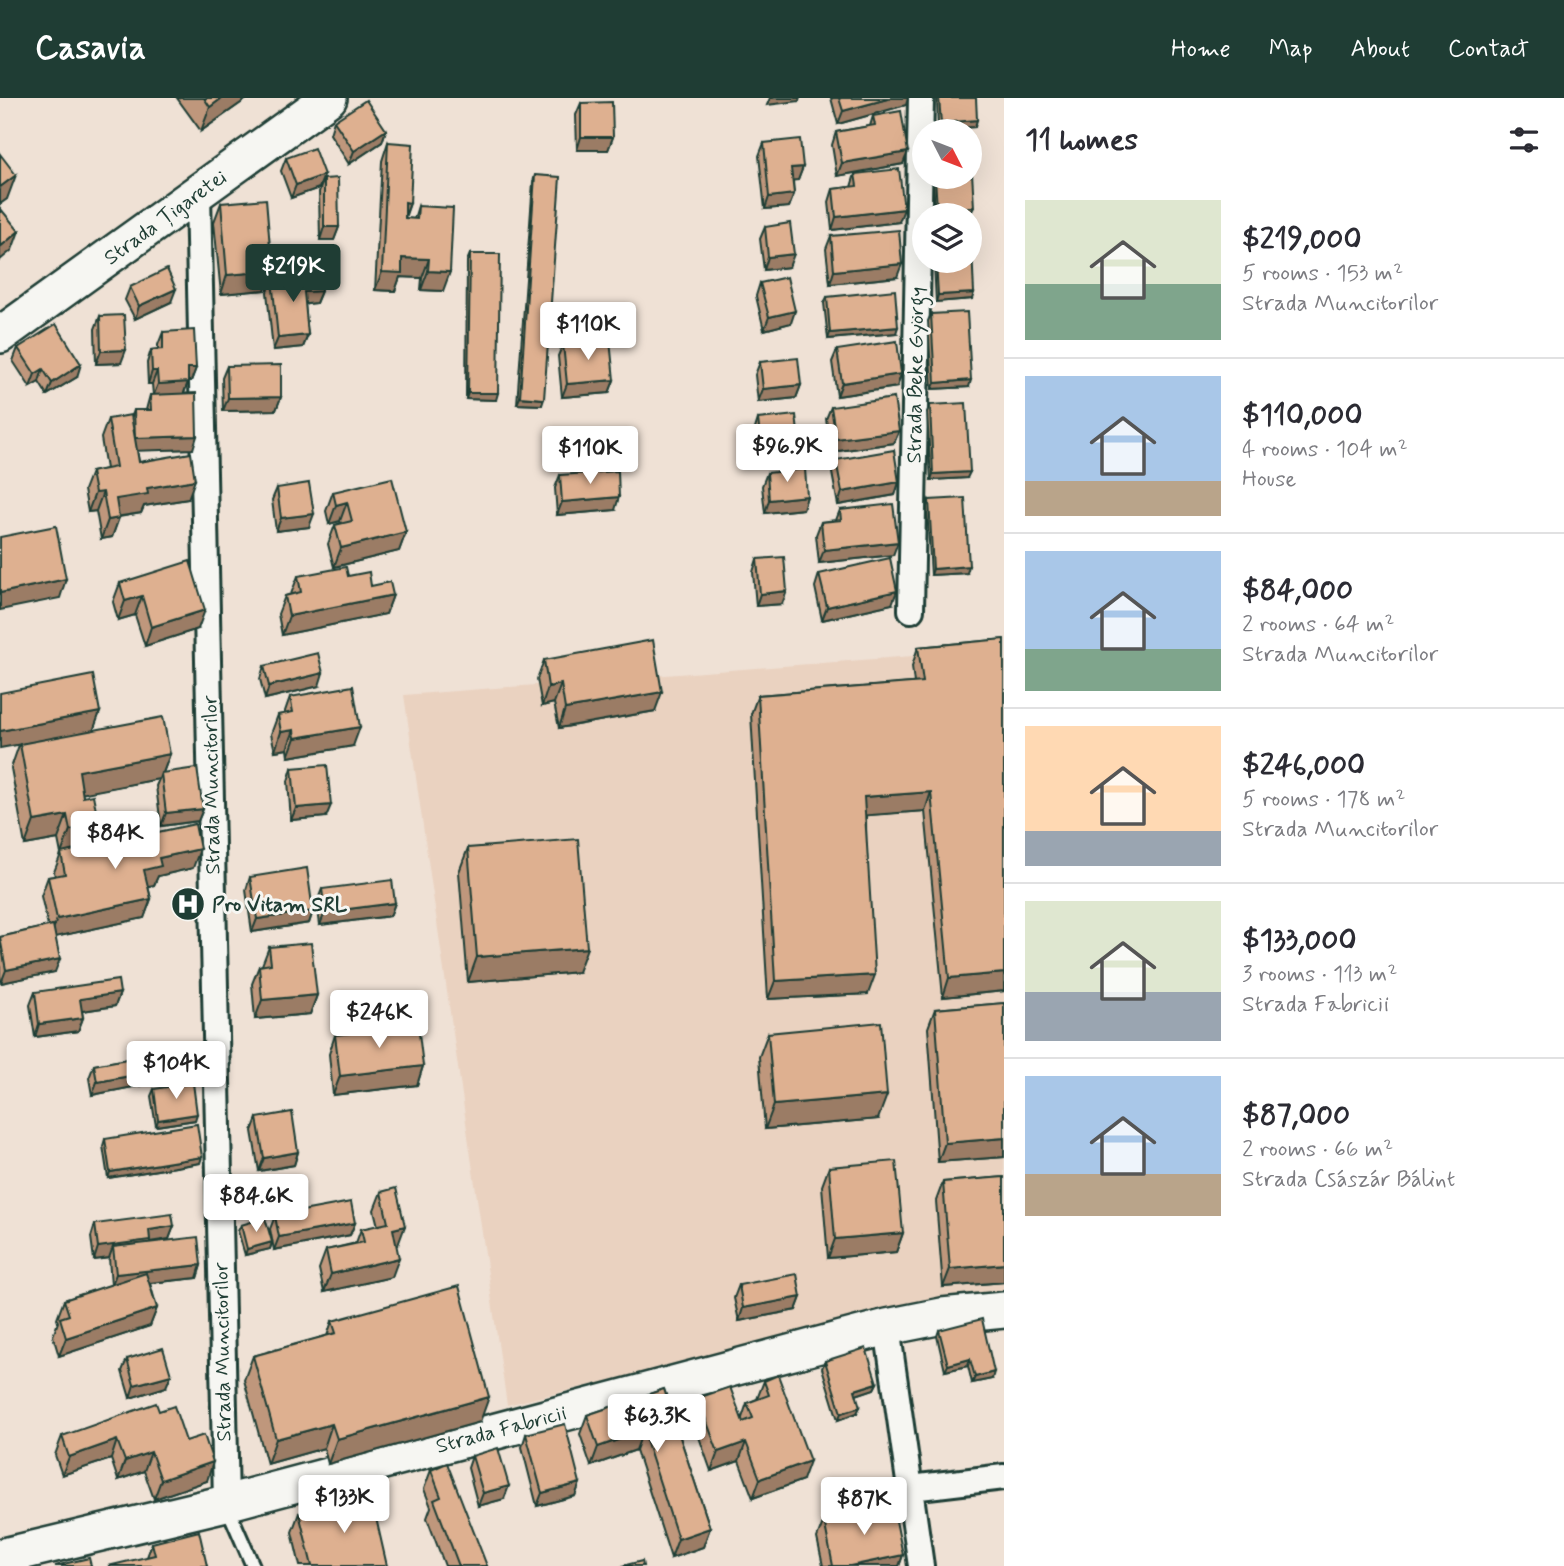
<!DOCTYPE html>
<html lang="en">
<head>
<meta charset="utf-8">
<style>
  :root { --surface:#fff; --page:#f7f7f7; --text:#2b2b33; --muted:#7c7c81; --line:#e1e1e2; --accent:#1f3d34 }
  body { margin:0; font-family:Mynerve,sans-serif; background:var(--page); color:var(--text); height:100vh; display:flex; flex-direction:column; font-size:26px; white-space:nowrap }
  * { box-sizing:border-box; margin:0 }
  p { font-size:23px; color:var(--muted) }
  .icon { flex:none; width:38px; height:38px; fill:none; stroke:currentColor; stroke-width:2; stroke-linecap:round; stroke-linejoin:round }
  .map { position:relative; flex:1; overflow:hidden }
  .panel { display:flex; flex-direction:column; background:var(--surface); width:560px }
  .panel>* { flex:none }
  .needle { width:46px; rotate:132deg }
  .fabs { position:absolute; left:912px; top:21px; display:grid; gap:14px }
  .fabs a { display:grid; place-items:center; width:70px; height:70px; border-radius:50%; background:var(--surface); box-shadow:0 7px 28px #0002; font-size:35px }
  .price { position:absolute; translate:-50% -60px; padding:0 16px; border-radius:7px; background:#fff; color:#222; font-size:23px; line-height:46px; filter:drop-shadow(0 2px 4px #0008) }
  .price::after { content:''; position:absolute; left:50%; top:42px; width:21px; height:16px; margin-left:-10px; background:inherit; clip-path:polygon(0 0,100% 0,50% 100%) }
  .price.on { background:var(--accent); color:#fff }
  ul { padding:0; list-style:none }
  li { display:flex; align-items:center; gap:21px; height:175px; padding:0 21px }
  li+li { border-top:2px solid var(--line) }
  li span { display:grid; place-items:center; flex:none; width:196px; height:140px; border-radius:0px; color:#555 }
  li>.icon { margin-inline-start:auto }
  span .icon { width:84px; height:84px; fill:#fffc; stroke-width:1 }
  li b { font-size:30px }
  h2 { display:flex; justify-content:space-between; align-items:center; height:84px; padding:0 21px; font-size:30px }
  header { display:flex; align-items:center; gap:42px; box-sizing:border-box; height:98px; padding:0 35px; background:var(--accent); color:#fff }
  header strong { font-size:33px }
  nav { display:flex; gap:38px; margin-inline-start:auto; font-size:24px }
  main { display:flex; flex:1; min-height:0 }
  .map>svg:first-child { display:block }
  .built { fill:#ead2c0 }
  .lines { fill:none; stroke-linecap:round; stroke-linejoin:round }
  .service-casing { stroke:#1f3d34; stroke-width:18 }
  .minor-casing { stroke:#1f3d34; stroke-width:30 }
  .secondary-casing { stroke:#1f3d34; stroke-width:40 }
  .service { stroke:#f6f6f2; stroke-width:12 }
  .minor { stroke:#f6f6f2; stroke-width:24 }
  .secondary { stroke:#f6f6f2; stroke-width:35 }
  .wall { fill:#bf977c; stroke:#1f3d34; stroke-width:2 }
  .shaded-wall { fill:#9b7b65; stroke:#1f3d34; stroke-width:2 }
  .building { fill:#deb090; stroke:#1f3d34; stroke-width:2 }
  .labels { text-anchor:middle; stroke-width:6; stroke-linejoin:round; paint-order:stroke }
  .street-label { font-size:21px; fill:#1f3d34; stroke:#f6f6f2 }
  .poi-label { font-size:21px; font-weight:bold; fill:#1f3d34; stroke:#f6f6f2; text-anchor:start }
</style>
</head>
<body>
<header>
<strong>Casavia</strong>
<nav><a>Home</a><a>Map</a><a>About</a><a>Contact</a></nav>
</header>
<main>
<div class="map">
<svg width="1004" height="1468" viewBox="0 0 1004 1468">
  <rect width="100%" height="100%" fill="#efe1d5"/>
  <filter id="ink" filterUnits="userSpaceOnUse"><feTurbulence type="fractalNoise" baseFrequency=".0143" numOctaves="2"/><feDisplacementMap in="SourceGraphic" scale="14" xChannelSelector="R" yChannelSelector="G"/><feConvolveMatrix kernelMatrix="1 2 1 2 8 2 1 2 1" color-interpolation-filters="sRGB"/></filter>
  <g filter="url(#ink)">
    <path class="built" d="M 1004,551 L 1004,1193 L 967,1197 L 507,1307 L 404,597 Z"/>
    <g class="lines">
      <g class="service-casing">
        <path id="service" d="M 226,1406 L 253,1468"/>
      </g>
      <g class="minor-casing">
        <g id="minor">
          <path d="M 198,95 L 226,1405"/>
          <path d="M 911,512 L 921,0"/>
          <path d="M 887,1229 L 921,1468"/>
          <path d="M 911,1390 L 1004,1379"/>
        </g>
      </g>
      <g class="secondary-casing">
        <g id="secondary">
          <path d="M 0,237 L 329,0"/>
          <path d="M 0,1459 L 226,1405 L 887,1229 L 942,1218 L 1004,1212"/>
        </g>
      </g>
      <use href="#service" class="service"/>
      <use href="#minor" class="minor"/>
      <use href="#secondary" class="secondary"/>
    </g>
    <g class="wall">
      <path d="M 177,0 L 248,0 L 201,33 Z"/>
      <path d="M 831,0 L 908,0 L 906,7 L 838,26 Z"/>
      <path d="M 937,0 L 976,0 L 975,29 L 938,31 Z"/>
      <path d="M 581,5 L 613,39 L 608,52 L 577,52 L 576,17 Z"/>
      <path d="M 873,18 L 903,66 L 837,78 L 832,47 L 836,34 L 870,28 Z"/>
      <path d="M 334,23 L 386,32 L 382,44 L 349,66 L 330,36 Z"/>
      <path d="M 388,44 L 410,105 L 405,120 L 414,121 L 418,108 L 443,193 L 421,192 L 422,180 L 400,179 L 395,193 L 375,192 L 382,63 Z"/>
      <path d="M 764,45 L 803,69 L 798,82 L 793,82 L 794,96 L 789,109 L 765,111 L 759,58 Z"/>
      <path d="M 286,60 L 319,90 L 291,100 L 281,73 Z"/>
      <path d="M 855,76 L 899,124 L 832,132 L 829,104 L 833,91 L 851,89 Z"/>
      <path d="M 535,77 L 542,307 L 517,306 L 533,84 Z"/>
      <path d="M 933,79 L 970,79 L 971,115 L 935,117 Z"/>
      <path d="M 324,81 L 339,129 L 334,142 L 320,142 L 319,94 Z"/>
      <path d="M 221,105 L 265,192 L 221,196 L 214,124 Z"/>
      <path d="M 765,129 L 789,169 L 764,172 L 760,141 Z"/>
      <path d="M 831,138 L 897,179 L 830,186 L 826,151 Z"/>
      <path d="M 470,156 L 496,302 L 466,301 L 467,163 Z"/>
      <path d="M 934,163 L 970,163 L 972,201 L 936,204 Z"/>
      <path d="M 272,181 L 321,193 L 316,205 L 305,206 L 308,237 L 303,249 L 273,252 L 267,194 Z"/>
      <path d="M 760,185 L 791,225 L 764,232 L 756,198 Z"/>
      <path d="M 130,189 L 171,204 L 135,221 L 125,202 Z"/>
      <path d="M 827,199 L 896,235 L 828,241 L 824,205 Z"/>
      <path d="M 931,216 L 969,289 L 932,291 L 928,223 Z"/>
      <path d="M 100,218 L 121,265 L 96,266 L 95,231 Z"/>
      <path d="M 163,234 L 196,270 L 191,283 L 188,283 L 184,296 L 193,351 L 137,352 L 139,364 L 188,401 L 144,408 L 141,415 L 119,419 L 112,439 L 101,441 L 96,413 L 88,414 L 84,392 L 91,374 L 106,371 L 101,340 L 108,321 L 131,321 L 134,312 L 146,312 L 150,297 L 153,297 L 152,286 L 148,286 L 147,265 L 151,252 L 158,251 L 158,247 Z"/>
      <path d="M 563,246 L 614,282 L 609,295 L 562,299 L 558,258 Z"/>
      <path d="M 18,250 L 77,279 L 47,297 L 39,284 L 30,289 L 13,263 Z"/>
      <path d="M 837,252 L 901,276 L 897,289 L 837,298 L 832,264 Z"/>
      <path d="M 760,264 L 801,287 L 796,300 L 758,304 L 755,277 Z"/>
      <path d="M 227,268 L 281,299 L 276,312 L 223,313 L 222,280 Z"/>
      <path d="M 930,307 L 967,380 L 931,382 L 927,314 Z"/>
      <path d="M 831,309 L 899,333 L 894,345 L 831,354 L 826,321 Z"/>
      <path d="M 758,321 L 799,343 L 794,356 L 756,360 L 754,334 Z"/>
      <path d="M 836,362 L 899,384 L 895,397 L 838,407 L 832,375 Z"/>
      <path d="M 767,375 L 807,398 L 803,411 L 765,415 L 762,388 Z"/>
      <path d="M 560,377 L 615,412 L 557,417 L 555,390 Z"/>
      <path d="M 277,390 L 309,429 L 276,433 L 272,402 Z"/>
      <path d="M 333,394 L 406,434 L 399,453 L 334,469 L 328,446 L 335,427 L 341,425 L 340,423 L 329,426 L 326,413 Z"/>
      <path d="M 929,402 L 967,475 L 931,477 L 927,409 Z"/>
      <path d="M 840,412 L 893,457 L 819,465 L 816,437 L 821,424 L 836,422 Z"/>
      <path d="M 757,461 L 782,506 L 756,508 L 753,474 Z"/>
      <path d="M 819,476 L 892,506 L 822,522 L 815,489 Z"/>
      <path d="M 298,478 L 348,478 L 393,497 L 386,516 L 282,537 L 278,516 L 285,498 L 291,496 Z"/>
      <path d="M 120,485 L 198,531 L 145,548 L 135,517 L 118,522 L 113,504 Z"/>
      <path d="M 1004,541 L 1004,893 L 943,899 L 925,713 L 866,717 L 868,896 L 768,901 L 751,616 L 758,597 L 914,585 L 912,568 L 918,549 Z"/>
      <path d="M 544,562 L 655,613 L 559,630 L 554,605 L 542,608 L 537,581 Z"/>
      <path d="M 264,568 L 319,588 L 265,601 L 260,581 Z"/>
      <path d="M 290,599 L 353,648 L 288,659 L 287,651 L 275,653 L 271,636 L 278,617 L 284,616 Z"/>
      <path d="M 100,614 L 93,632 L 170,656 L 163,675 L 203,711 L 198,723 L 161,728 L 156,688 L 159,681 L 82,695 L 91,749 L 193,770 L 158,778 L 154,787 L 148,788 L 151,801 L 144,820 L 55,839 L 55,874 L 1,885 L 0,878 L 0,839 L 48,828 L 41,798 L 48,779 L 55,778 L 54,774 L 61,756 L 58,741 L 25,747 L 11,670 L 19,647 Z"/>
      <path d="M 292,670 L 326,719 L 291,722 L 288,683 Z"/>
      <path d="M 468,750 L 578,874 L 468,884 L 459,774 Z"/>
      <path d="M 250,779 L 313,813 L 309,825 L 252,834 L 246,792 Z"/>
      <path d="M 322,791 L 395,805 L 390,818 L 320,827 L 317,804 Z"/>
      <path d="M 269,849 L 317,897 L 310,916 L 255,921 L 252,886 L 259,868 L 262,867 Z"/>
      <path d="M 35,894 L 120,895 L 115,908 L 82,913 L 83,920 L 78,933 L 35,939 L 30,907 Z"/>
      <path d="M 1004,905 L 1004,1059 L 938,1064 L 928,930 L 935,911 Z"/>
      <path d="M 768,935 L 878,1021 L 765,1031 L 759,959 Z"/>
      <path d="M 335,937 L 423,968 L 417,987 L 333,997 L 329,956 Z"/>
      <path d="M 137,951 L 168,971 L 164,983 L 92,997 L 89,980 L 94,967 L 134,960 Z"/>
      <path d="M 154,991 L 195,1022 L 156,1028 L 151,998 Z"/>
      <path d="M 257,1020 L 298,1054 L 294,1067 L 259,1073 L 252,1033 Z"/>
      <path d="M 105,1041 L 200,1065 L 108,1080 L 103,1048 Z"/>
      <path d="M 829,1069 L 903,1135 L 896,1154 L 828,1160 L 822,1088 Z"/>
      <path d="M 1004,1079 L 1004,1184 L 943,1189 L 936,1103 L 943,1084 Z"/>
      <path d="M 381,1094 L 398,1147 L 396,1147 L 392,1179 L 324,1194 L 319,1171 L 326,1152 L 356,1145 L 361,1131 L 378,1128 L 374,1112 Z"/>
      <path d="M 275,1118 L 355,1125 L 350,1137 L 274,1152 L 270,1131 Z"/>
      <path d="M 95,1126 L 174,1128 L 169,1141 L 150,1145 L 201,1167 L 197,1180 L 150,1185 L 157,1210 L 150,1228 L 59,1258 L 53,1238 L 58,1224 L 57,1221 L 64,1202 L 111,1187 L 109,1160 L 94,1162 L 91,1139 Z"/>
      <path d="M 241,1127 L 272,1144 L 270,1151 L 245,1157 L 238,1133 Z"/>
      <path d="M 739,1187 L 801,1199 L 796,1212 L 739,1223 L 734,1200 Z"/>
      <path d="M 332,1223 L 480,1324 L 328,1366 L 324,1350 L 267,1366 L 244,1282 L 253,1258 L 327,1238 Z"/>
      <path d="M 939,1232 L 992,1281 L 972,1285 L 968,1268 L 945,1273 L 937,1238 Z"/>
      <path d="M 127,1261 L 166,1289 L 130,1300 L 122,1273 Z"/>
      <path d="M 825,1263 L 877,1285 L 874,1291 L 856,1297 L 857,1315 L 838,1322 L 822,1270 Z"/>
      <path d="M 764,1283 L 803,1382 L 753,1400 L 739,1363 L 711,1373 L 692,1319 L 698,1300 L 742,1320 L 747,1305 L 757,1301 Z"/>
      <path d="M 664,1291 L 710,1430 L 703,1449 L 671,1460 L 636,1352 L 591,1368 L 580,1336 L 587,1317 Z"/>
      <path d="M 159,1313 L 186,1343 L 207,1383 L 154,1401 L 144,1373 L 118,1382 L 111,1361 L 62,1377 L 55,1357 L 62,1338 Z"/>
      <path d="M 526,1336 L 580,1385 L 575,1398 L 537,1408 L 522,1349 Z"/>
      <path d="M 472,1358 L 504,1401 L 478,1408 L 468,1370 Z"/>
      <path d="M 431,1372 L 487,1468 L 445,1468 L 427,1420 L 431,1409 L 424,1391 Z"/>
      <path d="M 299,1415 L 387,1468 L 300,1468 L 292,1434 Z"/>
      <path d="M 824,1422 L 903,1457 L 899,1468 L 823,1468 L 817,1440 Z"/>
      <path d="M 152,1445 L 207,1468 L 147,1459 Z"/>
    </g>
    <g class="shaded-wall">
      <path d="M 222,0 L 248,0 L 201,33 L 210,9 Z"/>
      <path d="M 770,0 L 800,0 L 799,3 L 767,7 Z"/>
      <path d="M 891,0 L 908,0 L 906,7 L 838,26 L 843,13 Z"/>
      <path d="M 977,22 L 975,29 L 938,31 L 941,25 Z"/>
      <path d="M 386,32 L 382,44 L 349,66 L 354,53 Z"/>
      <path d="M 581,39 L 613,39 L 608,52 L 577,52 Z"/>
      <path d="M 908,54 L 903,66 L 837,78 L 842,65 Z"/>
      <path d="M 803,69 L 798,82 L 787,83 L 791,70 Z"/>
      <path d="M 16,77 L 7,101 L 0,106 L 0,89 Z"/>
      <path d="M 324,77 L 319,90 L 291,100 L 296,87 Z"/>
      <path d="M 794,96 L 789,109 L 765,111 L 769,99 Z"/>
      <path d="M 405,104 L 410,105 L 403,123 Z"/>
      <path d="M 974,109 L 971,115 L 935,117 L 937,111 Z"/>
      <path d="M 904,111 L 899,124 L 832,132 L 836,119 Z"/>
      <path d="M 324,129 L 339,129 L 334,142 L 320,142 Z"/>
      <path d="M 19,133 L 12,152 L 0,162 L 0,149 Z"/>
      <path d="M 794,156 L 789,169 L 764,172 L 768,159 Z"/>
      <path d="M 402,160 L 429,161 L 422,180 L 400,179 L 395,193 L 375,192 L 382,174 Z"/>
      <path d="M 902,166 L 897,179 L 830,186 L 834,173 Z"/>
      <path d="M 272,173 L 265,192 L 221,196 L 227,177 Z"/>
      <path d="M 428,173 L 450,174 L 443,193 L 421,192 Z"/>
      <path d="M 176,191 L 171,204 L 135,221 L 139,208 Z"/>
      <path d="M 321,193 L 316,205 L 299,207 L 304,194 Z"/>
      <path d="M 974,195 L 972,201 L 936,204 L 938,197 Z"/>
      <path d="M 795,213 L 791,225 L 764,232 L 769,219 Z"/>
      <path d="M 898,229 L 896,235 L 828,241 L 830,235 Z"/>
      <path d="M 308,237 L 303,249 L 273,252 L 278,240 Z"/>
      <path d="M 126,252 L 121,265 L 96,266 L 101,253 Z"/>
      <path d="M 81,266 L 77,279 L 47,297 L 52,285 Z"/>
      <path d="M 188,270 L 196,270 L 191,283 L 183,283 Z"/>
      <path d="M 43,271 L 39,284 L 30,289 L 35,276 Z"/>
      <path d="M 152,273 L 157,273 L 152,286 L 148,286 Z"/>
      <path d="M 901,276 L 897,289 L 837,298 L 842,285 Z"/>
      <path d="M 614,282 L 609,295 L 562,299 L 567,286 Z"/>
      <path d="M 971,282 L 969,289 L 932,291 L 935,285 Z"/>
      <path d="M 188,284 L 183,297 L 153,299 L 158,286 Z"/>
      <path d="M 801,287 L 796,300 L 758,304 L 763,291 Z"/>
      <path d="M 468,295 L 498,295 L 496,302 L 466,301 Z"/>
      <path d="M 281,299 L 276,312 L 223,313 L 228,300 Z"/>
      <path d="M 520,299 L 544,301 L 542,307 L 517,306 Z"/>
      <path d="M 899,333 L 894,345 L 831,354 L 836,341 Z"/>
      <path d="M 197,338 L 193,351 L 131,353 L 135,340 Z"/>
      <path d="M 799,343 L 794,356 L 756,360 L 761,347 Z"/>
      <path d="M 970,374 L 967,380 L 931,382 L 933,376 Z"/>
      <path d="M 195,382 L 188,401 L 144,408 L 141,415 L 109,420 L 116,401 L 147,390 Z"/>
      <path d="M 899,384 L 895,397 L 838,407 L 842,394 Z"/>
      <path d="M 103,394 L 96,413 L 88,414 L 95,395 Z"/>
      <path d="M 807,398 L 803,411 L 765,415 L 769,402 Z"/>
      <path d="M 619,399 L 615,412 L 557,417 L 562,404 Z"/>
      <path d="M 347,404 L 340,423 L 329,426 L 336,407 Z"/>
      <path d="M 314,416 L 309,429 L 276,433 L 281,420 Z"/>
      <path d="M 119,420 L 112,439 L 101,441 L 108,422 Z"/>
      <path d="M 406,434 L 399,453 L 334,469 L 341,450 Z"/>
      <path d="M 898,444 L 893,457 L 819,465 L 824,452 Z"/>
      <path d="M 969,468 L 967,475 L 931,477 L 933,471 Z"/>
      <path d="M 66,481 L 60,500 L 0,512 L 0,495 Z"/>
      <path d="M 787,493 L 782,506 L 756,508 L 760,496 Z"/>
      <path d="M 897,493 L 892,506 L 822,522 L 827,509 Z"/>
      <path d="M 393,497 L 386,516 L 282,537 L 289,518 Z"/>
      <path d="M 142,498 L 135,517 L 118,522 L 125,503 Z"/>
      <path d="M 205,512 L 198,531 L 145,548 L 151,529 Z"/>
      <path d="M 323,575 L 319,588 L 265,601 L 269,588 Z"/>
      <path d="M 561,586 L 554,605 L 542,608 L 548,589 Z"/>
      <path d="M 662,594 L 655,613 L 559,630 L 565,611 Z"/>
      <path d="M 100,614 L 93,633 L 0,650 L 0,633 Z"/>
      <path d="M 360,629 L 353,648 L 288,659 L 295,640 Z"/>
      <path d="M 294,632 L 287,651 L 275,653 L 281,634 Z"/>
      <path d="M 170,656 L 161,680 L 161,675 L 159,681 L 70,698 L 79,673 Z"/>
      <path d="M 931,694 L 925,713 L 858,718 L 864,699 Z"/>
      <path d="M 331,707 L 326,719 L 291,722 L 296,710 Z"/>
      <path d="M 203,711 L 198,723 L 161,728 L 166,715 Z"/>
      <path d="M 67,717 L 58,741 L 25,747 L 34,723 Z"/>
      <path d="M 99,727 L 90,751 L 61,756 L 70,732 Z"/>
      <path d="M 200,751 L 193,770 L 158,778 L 154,787 L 138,790 L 144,772 L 159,760 Z"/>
      <path d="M 151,801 L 144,820 L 50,840 L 57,821 Z"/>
      <path d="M 395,805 L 390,818 L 320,827 L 325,814 Z"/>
      <path d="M 313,813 L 309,825 L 252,834 L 257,821 Z"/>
      <path d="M 587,850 L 578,874 L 468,884 L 477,859 Z"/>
      <path d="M 60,861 L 55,874 L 1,885 L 6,872 Z"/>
      <path d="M 1004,875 L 1004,893 L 943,899 L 949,880 Z"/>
      <path d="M 875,877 L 868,896 L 768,901 L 775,883 Z"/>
      <path d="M 120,895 L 115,908 L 76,914 L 80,901 Z"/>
      <path d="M 317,897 L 310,916 L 255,921 L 262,902 Z"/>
      <path d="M 83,920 L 78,933 L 35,939 L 39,926 Z"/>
      <path d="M 423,968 L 417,987 L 333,997 L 340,978 Z"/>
      <path d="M 168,971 L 164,983 L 92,997 L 97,984 Z"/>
      <path d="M 887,997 L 878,1021 L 765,1031 L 774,1007 Z"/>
      <path d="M 197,1016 L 195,1022 L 156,1028 L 158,1022 Z"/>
      <path d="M 1004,1040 L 1004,1059 L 938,1064 L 945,1045 Z"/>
      <path d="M 298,1054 L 294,1067 L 259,1073 L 264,1060 Z"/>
      <path d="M 202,1059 L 200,1065 L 108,1080 L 110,1074 Z"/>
      <path d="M 355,1125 L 350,1137 L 274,1152 L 279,1139 Z"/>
      <path d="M 174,1128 L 169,1141 L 150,1144 L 146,1155 L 113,1149 L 109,1160 L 94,1162 L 98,1149 L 149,1132 Z"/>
      <path d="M 405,1128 L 398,1147 L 386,1150 L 393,1131 Z"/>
      <path d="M 903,1135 L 896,1154 L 828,1160 L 835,1141 Z"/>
      <path d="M 272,1144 L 270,1151 L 245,1157 L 247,1151 Z"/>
      <path d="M 399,1160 L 392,1179 L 324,1194 L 331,1176 Z"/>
      <path d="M 1004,1166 L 1004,1184 L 943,1189 L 950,1171 Z"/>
      <path d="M 201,1167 L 197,1180 L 111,1189 L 116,1176 Z"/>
      <path d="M 801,1199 L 796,1212 L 739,1223 L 743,1210 Z"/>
      <path d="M 157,1210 L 150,1228 L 59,1258 L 66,1240 Z"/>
      <path d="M 970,1261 L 968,1268 L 945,1273 L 948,1267 Z"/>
      <path d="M 994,1274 L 992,1281 L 972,1285 L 975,1279 Z"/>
      <path d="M 171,1277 L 166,1289 L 130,1300 L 134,1287 Z"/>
      <path d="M 877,1285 L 874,1291 L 853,1298 L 855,1292 Z"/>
      <path d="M 489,1299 L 480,1324 L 328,1366 L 337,1341 Z"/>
      <path d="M 860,1309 L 857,1315 L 838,1322 L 841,1315 Z"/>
      <path d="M 332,1326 L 324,1350 L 267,1366 L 276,1341 Z"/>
      <path d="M 643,1333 L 636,1352 L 591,1368 L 598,1349 Z"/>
      <path d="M 117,1342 L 111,1361 L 62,1377 L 69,1359 Z"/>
      <path d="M 746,1344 L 739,1363 L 711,1373 L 718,1354 Z"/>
      <path d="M 151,1354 L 144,1373 L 118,1382 L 125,1363 Z"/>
      <path d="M 810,1363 L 803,1382 L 753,1400 L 760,1381 Z"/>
      <path d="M 213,1364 L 207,1383 L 154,1401 L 161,1382 Z"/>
      <path d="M 580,1385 L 575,1398 L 537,1408 L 542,1395 Z"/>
      <path d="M 509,1388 L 504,1401 L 478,1408 L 483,1395 Z"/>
      <path d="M 710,1430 L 703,1449 L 671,1460 L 678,1441 Z"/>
      <path d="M 903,1457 L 899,1468 L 850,1468 Z"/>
    </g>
    <g class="building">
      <path d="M 204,0 L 222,0 L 210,9 Z"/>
      <path d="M 839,0 L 891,0 L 843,13 Z"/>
      <path d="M 939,0 L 976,0 L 977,22 L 941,25 Z"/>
      <path d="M 366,2 L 386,32 L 354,53 L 334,23 Z"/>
      <path d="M 612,4 L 613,39 L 581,39 L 581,5 Z"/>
      <path d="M 901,13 L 908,54 L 842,65 L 836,34 L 875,27 L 873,18 Z"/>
      <path d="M 970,40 L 974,109 L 937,111 L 935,79 L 970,79 Z"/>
      <path d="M 800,41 L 803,69 L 791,70 L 794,96 L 769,99 L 764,45 Z"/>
      <path d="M 388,44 L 413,46 L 410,105 L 405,104 L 405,120 L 417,121 L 418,108 L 453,110 L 450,174 L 428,173 L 429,161 L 402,160 L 402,175 L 382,174 Z"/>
      <path d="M 314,50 L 324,77 L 296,87 L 286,60 Z"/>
      <path d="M 0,56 L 16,77 L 0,89 Z"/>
      <path d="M 899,71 L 904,111 L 836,119 L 833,91 L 857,88 L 855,76 Z"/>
      <path d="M 535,77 L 560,79 L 544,301 L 520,299 Z"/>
      <path d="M 338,80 L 339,129 L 324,129 L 324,81 Z"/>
      <path d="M 266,101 L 272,173 L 227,177 L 221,105 Z"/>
      <path d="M 0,110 L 19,133 L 0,149 Z"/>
      <path d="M 790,125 L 794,156 L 768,159 L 765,129 Z"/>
      <path d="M 970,127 L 971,127 L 974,195 L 938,197 L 936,163 L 970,163 Z"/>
      <path d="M 899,132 L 902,166 L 834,173 L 831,138 Z"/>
      <path d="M 470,156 L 500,156 L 498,295 L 468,295 Z"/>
      <path d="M 167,171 L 176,191 L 139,208 L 130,189 Z"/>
      <path d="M 319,176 L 321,193 L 304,194 L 308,237 L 278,240 L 272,181 Z"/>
      <path d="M 787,179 L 795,213 L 769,219 L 760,185 Z"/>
      <path d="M 895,192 L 898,229 L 830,235 L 827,199 Z"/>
      <path d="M 967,214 L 971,282 L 935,285 L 931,216 Z"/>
      <path d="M 124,217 L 126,252 L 101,253 L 100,218 Z"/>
      <path d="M 56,226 L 81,266 L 52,285 L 43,271 L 35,276 L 18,250 Z"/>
      <path d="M 194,232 L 196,270 L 188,270 L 188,284 L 158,286 L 157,273 L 152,273 L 151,252 L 163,251 L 163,234 Z"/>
      <path d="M 610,242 L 614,282 L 567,286 L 563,246 Z"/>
      <path d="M 897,243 L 901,276 L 842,285 L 837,252 Z"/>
      <path d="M 798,260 L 801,287 L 763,291 L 760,264 Z"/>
      <path d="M 281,267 L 281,299 L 228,300 L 227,268 Z"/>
      <path d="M 196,295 L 197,338 L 135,340 L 134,312 L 151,312 L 150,297 Z"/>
      <path d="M 894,300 L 899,333 L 836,341 L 831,309 Z"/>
      <path d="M 966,305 L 970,374 L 933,376 L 930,307 Z"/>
      <path d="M 131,317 L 139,364 L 191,355 L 195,382 L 147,390 L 148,396 L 116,401 L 119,420 L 108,422 L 103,394 L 95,395 L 91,374 L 116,369 L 108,321 Z"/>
      <path d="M 796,317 L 799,343 L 761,347 L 758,321 Z"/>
      <path d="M 894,352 L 899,384 L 842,394 L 836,362 Z"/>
      <path d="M 805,371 L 807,398 L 769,402 L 767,375 Z"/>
      <path d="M 618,373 L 619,399 L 562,404 L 560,377 Z"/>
      <path d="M 392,380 L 406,434 L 341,450 L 335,427 L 352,423 L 347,404 L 336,407 L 333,394 Z"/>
      <path d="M 309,385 L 314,416 L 281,420 L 277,390 Z"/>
      <path d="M 965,400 L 969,468 L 933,471 L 929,402 Z"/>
      <path d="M 893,406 L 898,444 L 824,452 L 821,424 L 841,422 L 840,412 Z"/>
      <path d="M 56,428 L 66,481 L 0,495 L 0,439 Z"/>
      <path d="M 784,459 L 787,493 L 760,496 L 757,461 Z"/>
      <path d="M 890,460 L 897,493 L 827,509 L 819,476 Z"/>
      <path d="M 190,463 L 205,512 L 151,529 L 142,498 L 125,503 L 120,485 Z"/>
      <path d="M 346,469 L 348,478 L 369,474 L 371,488 L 390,484 L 393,497 L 289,518 L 285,498 L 301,494 L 298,478 Z"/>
      <path d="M 1004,541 L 1004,875 L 949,880 L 931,694 L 864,699 L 875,877 L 775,883 L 758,597 L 923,584 L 918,549 Z"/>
      <path d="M 653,542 L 662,594 L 565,611 L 561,586 L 548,589 L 544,562 Z"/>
      <path d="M 318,555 L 323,575 L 269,588 L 264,568 Z"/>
      <path d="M 93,577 L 100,614 L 0,633 L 0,595 Z"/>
      <path d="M 353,588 L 360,629 L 295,640 L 294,632 L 281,634 L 278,617 L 293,614 L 290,599 Z"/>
      <path d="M 163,619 L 170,656 L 79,673 L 83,699 L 93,697 L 99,727 L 70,732 L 67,717 L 34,723 L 20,646 Z"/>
      <path d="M 327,667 L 331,707 L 296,710 L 292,670 Z"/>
      <path d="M 197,670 L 203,711 L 166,715 L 161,675 Z"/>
      <path d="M 195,726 L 200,751 L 159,760 L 161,768 L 144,772 L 151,801 L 57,821 L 48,779 L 65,776 L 61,755 Z"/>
      <path d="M 578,741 L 587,850 L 477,859 L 468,750 Z"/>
      <path d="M 307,770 L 313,813 L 257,821 L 250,779 Z"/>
      <path d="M 392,782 L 395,805 L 325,814 L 322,791 Z"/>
      <path d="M 53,827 L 60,861 L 6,872 L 0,839 Z"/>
      <path d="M 311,845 L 317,897 L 262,902 L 259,868 L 271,866 L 269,849 Z"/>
      <path d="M 118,882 L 120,895 L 80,901 L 83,920 L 39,926 L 35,894 Z"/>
      <path d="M 1004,905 L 1004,1040 L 945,1045 L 935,911 Z"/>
      <path d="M 881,924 L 887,997 L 774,1007 L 768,935 Z"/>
      <path d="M 418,927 L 423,968 L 340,978 L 335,937 Z"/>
      <path d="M 164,947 L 168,971 L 97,984 L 94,967 L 138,959 L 137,951 Z"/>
      <path d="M 193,985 L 197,1016 L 158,1022 L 154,991 Z"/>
      <path d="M 292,1014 L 298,1054 L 264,1060 L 257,1020 Z"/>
      <path d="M 197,1026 L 202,1059 L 110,1074 L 105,1041 Z"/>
      <path d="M 896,1063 L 903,1135 L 835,1141 L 829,1069 Z"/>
      <path d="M 1004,1079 L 1004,1166 L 950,1171 L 943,1084 Z"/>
      <path d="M 396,1090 L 405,1128 L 393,1131 L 399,1160 L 331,1176 L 326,1152 L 364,1144 L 361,1131 L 388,1125 L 381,1094 Z"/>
      <path d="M 351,1104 L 355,1125 L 279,1139 L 275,1118 Z"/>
      <path d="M 172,1116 L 174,1128 L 149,1132 L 150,1142 L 98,1149 L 95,1126 Z"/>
      <path d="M 265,1120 L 272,1144 L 247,1151 L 241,1127 Z"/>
      <path d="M 198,1139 L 201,1167 L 116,1176 L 113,1149 Z"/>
      <path d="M 146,1175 L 157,1210 L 66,1240 L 60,1220 L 69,1217 L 64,1202 Z"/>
      <path d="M 797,1176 L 801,1199 L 743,1210 L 739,1187 Z"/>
      <path d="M 459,1188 L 489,1299 L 337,1341 L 332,1326 L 276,1341 L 253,1258 L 336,1235 L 332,1223 Z"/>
      <path d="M 982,1221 L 994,1274 L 975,1279 L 970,1261 L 948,1267 L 939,1232 Z"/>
      <path d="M 163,1250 L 171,1277 L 134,1287 L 127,1261 Z"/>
      <path d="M 866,1250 L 877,1285 L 855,1292 L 860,1309 L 841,1315 L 825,1263 Z"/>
      <path d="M 778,1277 L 810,1363 L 760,1381 L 746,1344 L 718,1354 L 698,1300 L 730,1289 L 743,1324 L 753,1320 L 747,1305 L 769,1297 L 764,1283 Z"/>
      <path d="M 664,1291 L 710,1430 L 678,1441 L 643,1333 L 598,1349 L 587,1317 Z"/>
      <path d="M 156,1305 L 159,1313 L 174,1308 L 186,1343 L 204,1337 L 213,1364 L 161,1382 L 151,1354 L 125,1363 L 117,1342 L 69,1359 L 62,1338 Z"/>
      <path d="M 565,1326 L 580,1385 L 542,1395 L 526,1336 Z"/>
      <path d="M 498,1350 L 509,1388 L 483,1395 L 472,1358 Z"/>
      <path d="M 447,1365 L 487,1468 L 459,1468 L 434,1402 L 441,1399 L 431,1372 Z"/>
      <path d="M 371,1398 L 387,1468 L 312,1468 L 299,1415 Z"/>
      <path d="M 893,1408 L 903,1457 L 850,1468 L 833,1468 L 824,1422 Z"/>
      <path d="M 199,1433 L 207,1468 L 108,1468 L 155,1457 L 152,1445 Z"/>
      <path d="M 89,1460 L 91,1468 L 55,1468 Z"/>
      <path d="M 642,1463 L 643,1468 L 622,1468 Z"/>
    </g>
  </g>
  <defs>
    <g id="hospital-disc" transform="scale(1.75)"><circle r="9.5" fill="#1f3d34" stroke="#f6f6f2"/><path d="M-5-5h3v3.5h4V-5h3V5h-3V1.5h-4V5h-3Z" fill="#fff"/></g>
  </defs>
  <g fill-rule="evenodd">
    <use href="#hospital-disc" x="188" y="806"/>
  </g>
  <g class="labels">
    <g class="street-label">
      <text transform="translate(165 119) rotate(-36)" y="7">Strada Țigaretei</text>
      <text transform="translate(915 277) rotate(-89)" y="7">Strada Beke György</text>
      <text transform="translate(211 687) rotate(-91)" y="7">Strada Muncitorilor</text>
      <text transform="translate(222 1254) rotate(-91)" y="7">Strada Muncitorilor</text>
      <text transform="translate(501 1331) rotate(-15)" y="7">Strada Fabricii</text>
    </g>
    <g class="poi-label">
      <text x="212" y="813">Pro Vitam SRL</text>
    </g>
  </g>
</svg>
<div class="fabs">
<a><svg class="needle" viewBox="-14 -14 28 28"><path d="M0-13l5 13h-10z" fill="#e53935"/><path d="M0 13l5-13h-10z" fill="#7c7c81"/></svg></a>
<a><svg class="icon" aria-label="layers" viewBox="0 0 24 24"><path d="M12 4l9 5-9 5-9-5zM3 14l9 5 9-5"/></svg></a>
</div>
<b class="price on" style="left:293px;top:206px">$219K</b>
<b class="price" style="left:588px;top:264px">$110K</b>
<b class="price" style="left:787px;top:386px">$96.9K</b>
<b class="price" style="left:590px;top:388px">$110K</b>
<b class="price" style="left:115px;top:773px">$84K</b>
<b class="price" style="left:379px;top:952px">$246K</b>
<b class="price" style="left:176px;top:1003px">$104K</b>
<b class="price" style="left:256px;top:1136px">$84.6K</b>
<b class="price" style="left:657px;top:1356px">$63.3K</b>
<b class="price" style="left:344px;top:1437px">$133K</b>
<b class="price" style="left:864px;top:1439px">$87K</b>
</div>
<section class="panel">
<h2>11 homes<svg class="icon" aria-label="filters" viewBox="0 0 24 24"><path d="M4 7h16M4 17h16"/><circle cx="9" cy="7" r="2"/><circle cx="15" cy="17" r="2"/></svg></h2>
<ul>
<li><span style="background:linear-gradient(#dfe7d0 60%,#7fa58c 0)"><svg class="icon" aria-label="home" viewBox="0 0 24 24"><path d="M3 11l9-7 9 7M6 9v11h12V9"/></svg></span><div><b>$219,000</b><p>5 rooms · 153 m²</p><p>Strada Muncitorilor</p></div></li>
<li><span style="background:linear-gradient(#a9c7e8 75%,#b9a48a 0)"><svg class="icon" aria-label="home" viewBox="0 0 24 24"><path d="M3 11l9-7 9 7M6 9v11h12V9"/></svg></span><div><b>$110,000</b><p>4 rooms · 104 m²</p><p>House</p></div></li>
<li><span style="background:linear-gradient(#a9c7e8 70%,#7fa58c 0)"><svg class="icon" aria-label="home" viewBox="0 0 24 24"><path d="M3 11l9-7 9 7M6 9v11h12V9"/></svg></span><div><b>$84,000</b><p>2 rooms · 64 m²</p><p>Strada Muncitorilor</p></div></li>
<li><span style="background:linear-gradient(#ffd9b3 75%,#9aa5b1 0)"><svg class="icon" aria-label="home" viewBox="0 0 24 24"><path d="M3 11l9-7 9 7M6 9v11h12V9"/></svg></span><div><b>$246,000</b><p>5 rooms · 178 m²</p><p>Strada Muncitorilor</p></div></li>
<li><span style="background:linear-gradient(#dfe7d0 65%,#9aa5b1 0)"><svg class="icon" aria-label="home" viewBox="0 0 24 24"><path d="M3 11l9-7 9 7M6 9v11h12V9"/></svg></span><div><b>$133,000</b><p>3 rooms · 113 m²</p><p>Strada Fabricii</p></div></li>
<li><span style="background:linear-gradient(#a9c7e8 70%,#b9a48a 0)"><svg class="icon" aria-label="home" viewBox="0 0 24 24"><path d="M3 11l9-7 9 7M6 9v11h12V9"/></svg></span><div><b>$87,000</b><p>2 rooms · 66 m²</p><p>Strada Császár Bálint</p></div></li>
</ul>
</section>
</main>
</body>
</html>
